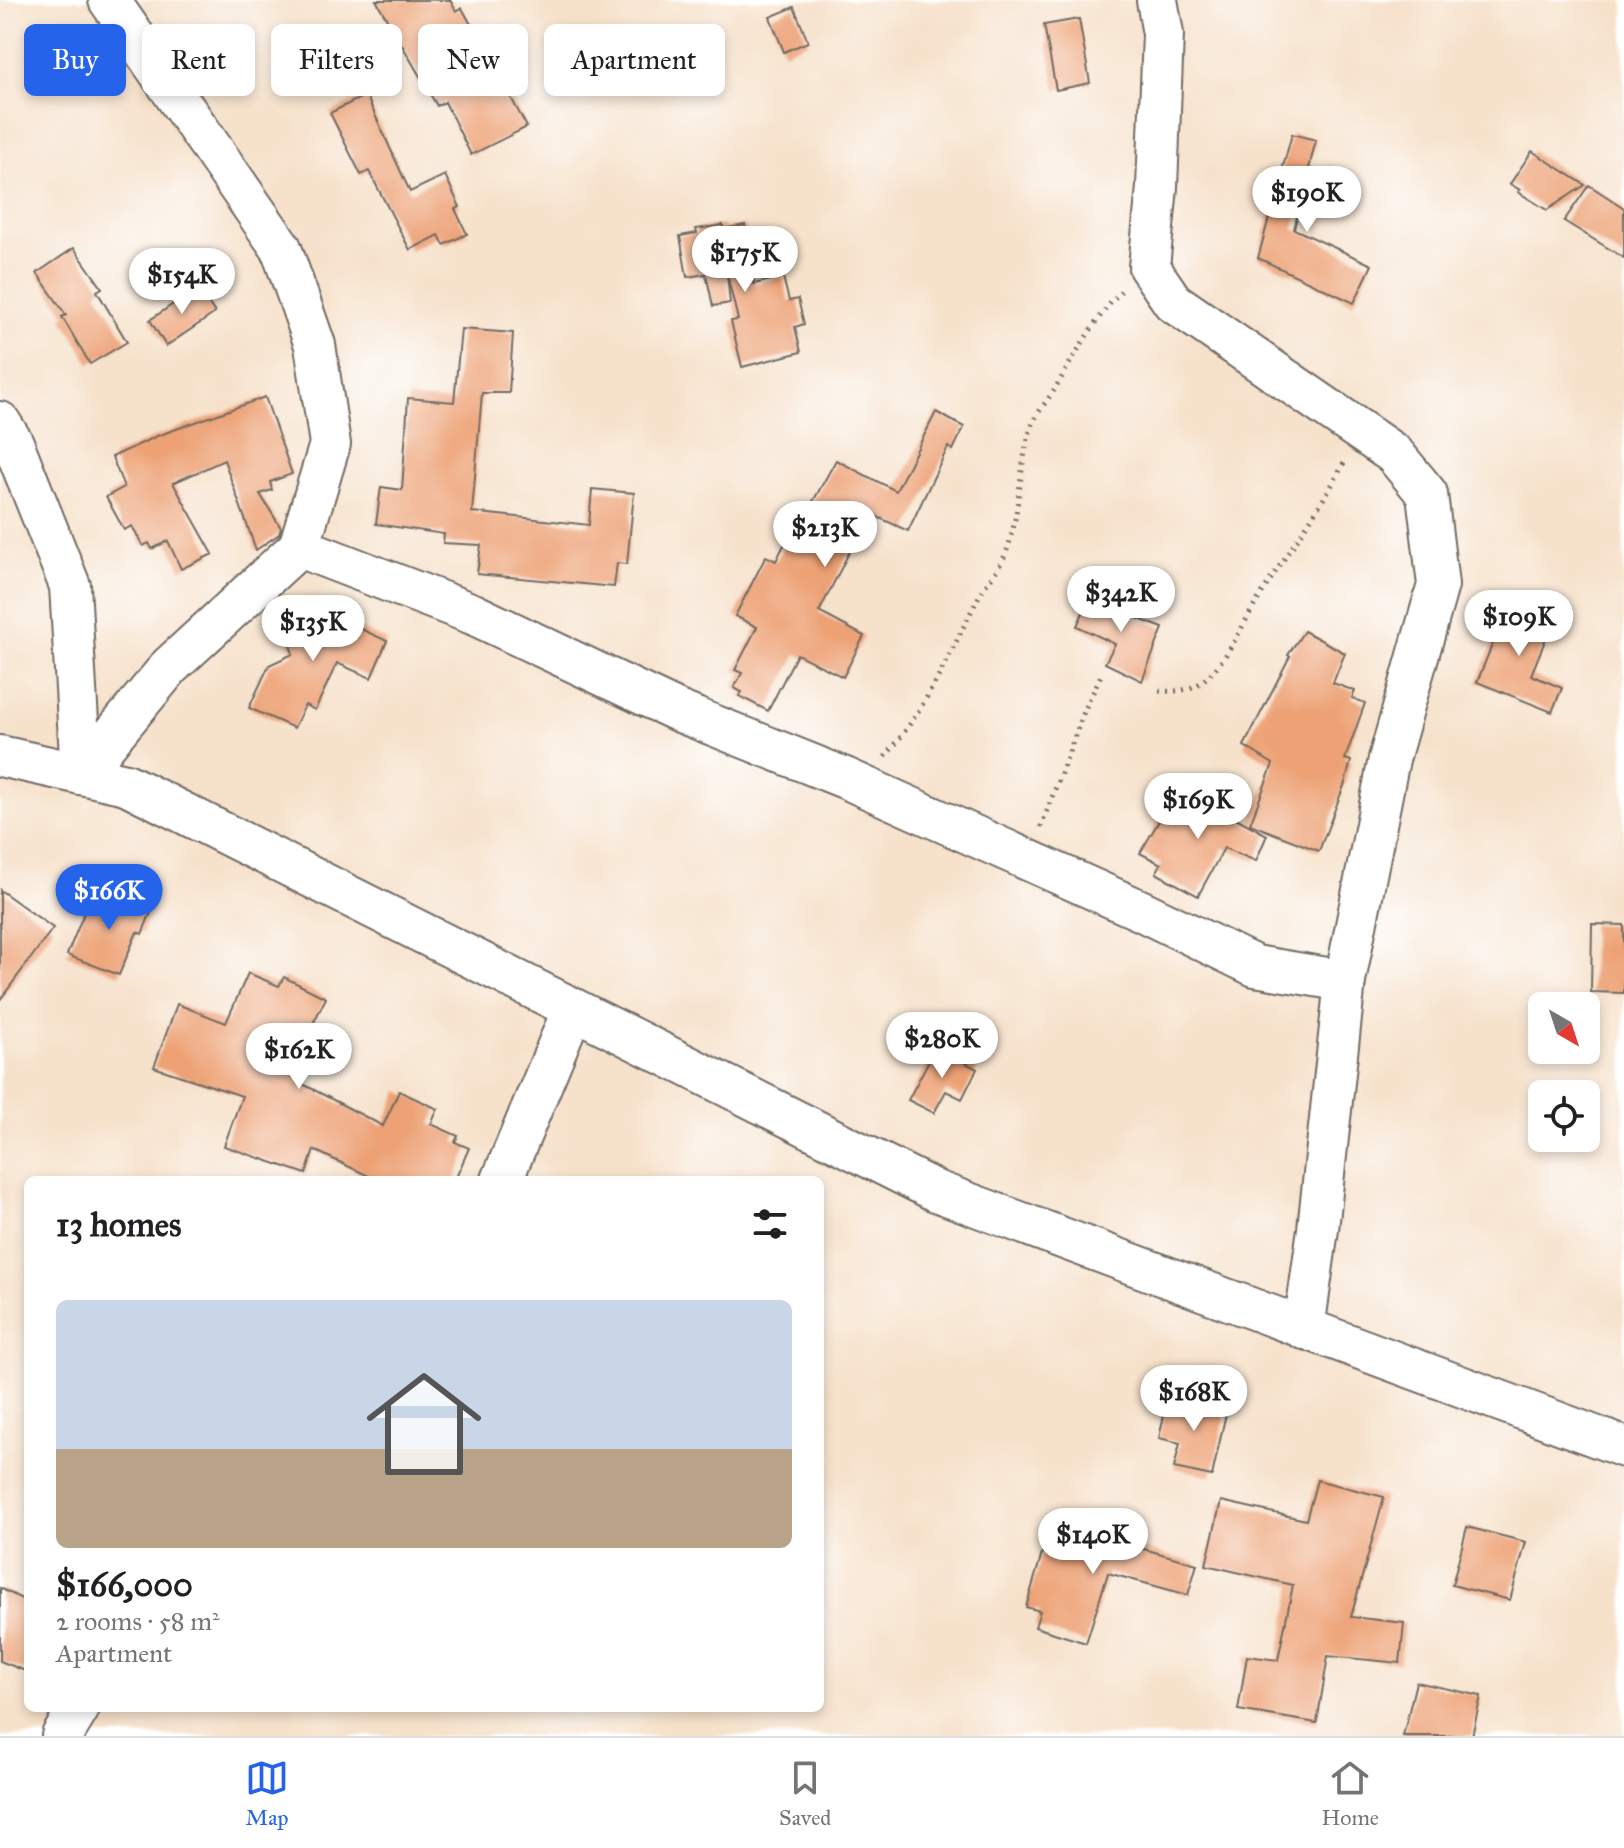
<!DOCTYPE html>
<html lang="en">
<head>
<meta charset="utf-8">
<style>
  :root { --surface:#fff; --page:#f2f2f2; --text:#202124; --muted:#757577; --line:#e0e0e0; --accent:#2563eb }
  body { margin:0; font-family:"IM FELL Great Primer",serif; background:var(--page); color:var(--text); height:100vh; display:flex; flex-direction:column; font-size:30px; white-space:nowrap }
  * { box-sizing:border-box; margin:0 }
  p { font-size:26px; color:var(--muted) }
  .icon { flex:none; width:44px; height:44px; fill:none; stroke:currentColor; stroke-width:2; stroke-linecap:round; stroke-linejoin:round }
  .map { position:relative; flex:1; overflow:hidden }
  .details { position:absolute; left:24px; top:1176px; width:800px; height:536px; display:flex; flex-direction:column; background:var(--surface); border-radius:12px; box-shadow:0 4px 12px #0003 }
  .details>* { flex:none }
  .top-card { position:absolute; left:24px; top:24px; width:800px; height:72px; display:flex; gap:16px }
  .needle { width:52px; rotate:141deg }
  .tools { position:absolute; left:1528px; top:992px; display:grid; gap:16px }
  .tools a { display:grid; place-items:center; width:72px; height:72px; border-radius:12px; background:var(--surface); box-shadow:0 4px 12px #0003; font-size:40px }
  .price { position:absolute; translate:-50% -68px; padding:0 18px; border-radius:28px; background:#fff; color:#222; font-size:26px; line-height:52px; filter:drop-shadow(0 2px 4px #0008) }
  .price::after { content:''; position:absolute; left:50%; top:48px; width:24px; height:18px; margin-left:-12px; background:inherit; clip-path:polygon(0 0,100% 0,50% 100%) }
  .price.on { background:var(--accent); color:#fff }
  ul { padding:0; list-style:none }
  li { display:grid; align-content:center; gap:16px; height:424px; padding:0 32px }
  li span { display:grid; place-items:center; height:248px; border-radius:12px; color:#555 }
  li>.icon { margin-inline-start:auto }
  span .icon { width:144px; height:144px; fill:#fffc; stroke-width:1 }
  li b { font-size:34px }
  h2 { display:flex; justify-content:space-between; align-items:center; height:96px; padding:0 32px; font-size:34px }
  .tag { padding:0 28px; border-radius:12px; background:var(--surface); box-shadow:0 4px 12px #0003; font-size:28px; line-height:72px }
  .tag.on { background:var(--accent); color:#fff }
  .tab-bar { display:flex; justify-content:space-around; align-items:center; height:112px; border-top:2px solid var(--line); background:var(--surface); font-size:22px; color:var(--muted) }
  .tab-bar a { display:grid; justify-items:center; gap:4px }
  .tab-bar .on { color:var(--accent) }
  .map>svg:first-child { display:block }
  .building { fill:#eda175 }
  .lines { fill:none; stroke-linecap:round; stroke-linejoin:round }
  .street-casing { stroke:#726b63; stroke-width:44 }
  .path { stroke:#726b63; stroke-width:5; stroke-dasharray:2 6; stroke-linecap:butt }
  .street { stroke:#fff; stroke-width:40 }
</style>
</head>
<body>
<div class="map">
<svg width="1624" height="1736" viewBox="0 0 1624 1736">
  <rect width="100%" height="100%" fill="#fff"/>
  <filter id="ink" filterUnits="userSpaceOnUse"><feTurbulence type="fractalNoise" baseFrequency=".0125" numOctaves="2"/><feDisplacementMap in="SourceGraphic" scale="16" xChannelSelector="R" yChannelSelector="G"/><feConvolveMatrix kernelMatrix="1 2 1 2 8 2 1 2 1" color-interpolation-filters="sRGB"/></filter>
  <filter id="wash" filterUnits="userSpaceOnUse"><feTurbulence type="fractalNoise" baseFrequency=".006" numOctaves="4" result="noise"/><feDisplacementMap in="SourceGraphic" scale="32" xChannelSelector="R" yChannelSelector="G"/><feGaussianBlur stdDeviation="1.8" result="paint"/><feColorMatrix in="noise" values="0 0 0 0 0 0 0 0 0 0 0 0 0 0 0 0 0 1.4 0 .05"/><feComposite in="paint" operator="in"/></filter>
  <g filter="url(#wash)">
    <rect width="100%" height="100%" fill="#f6e1ca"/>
    <g id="blocks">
      <g class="building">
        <path d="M 376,0 L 450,0 L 456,11 L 462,8 L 527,127 L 471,155 L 445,102 L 437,106 Z"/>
        <path d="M 794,7 L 808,42 L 784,52 L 770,17 Z"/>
        <path d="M 1079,19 L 1090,83 L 1056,90 L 1044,25 Z"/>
        <path d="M 366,95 L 410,192 L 445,175 L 460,207 L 455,209 L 467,234 L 444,245 L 439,235 L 410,250 L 369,171 L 361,175 L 330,113 Z"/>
        <path d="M 1292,134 L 1316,140 L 1294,229 L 1372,265 L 1354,303 L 1258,258 Z"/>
        <path d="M 1532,151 L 1585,185 L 1547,210 L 1518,192 L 1520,190 L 1510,184 Z"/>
        <path d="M 1589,185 L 1624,208 L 1624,258 L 1564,221 Z"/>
        <path d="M 723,225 L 723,229 L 745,225 L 754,284 L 783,277 L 789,301 L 798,299 L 804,324 L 795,327 L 801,352 L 742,367 L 731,321 L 738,320 L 727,274 L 730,303 L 713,306 L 706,274 L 687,277 L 680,236 L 697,233 L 696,229 Z"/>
        <path d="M 74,248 L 102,288 L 97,291 L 127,342 L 90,364 L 62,317 L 66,315 L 37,273 Z"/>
        <path d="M 198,287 L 215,313 L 166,346 L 150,320 Z"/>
        <path d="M 461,329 L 513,333 L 509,393 L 482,393 L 472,512 L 589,525 L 592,489 L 634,493 L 627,564 L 617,563 L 614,587 L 477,574 L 481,545 L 443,543 L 444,534 L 376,524 L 381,487 L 402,490 L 408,398 L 454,402 Z"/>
        <path d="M 265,397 L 292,474 L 270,482 L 272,490 L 260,494 L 281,528 L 279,534 L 256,550 L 224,460 L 173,483 L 213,554 L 181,569 L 168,541 L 152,549 L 149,543 L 143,546 L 132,526 L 124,530 L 106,497 L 124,487 L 112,457 L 157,436 Z"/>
        <path d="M 936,412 L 964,427 L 953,450 L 948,447 L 908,531 L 869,513 L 819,612 L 864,636 L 843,677 L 797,654 L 768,711 L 739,696 L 742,692 L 734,688 L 742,673 L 735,670 L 757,627 L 735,616 L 766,556 L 776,561 L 801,511 L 806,514 L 836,460 L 896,491 Z"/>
        <path d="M 1093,590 L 1122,602 L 1118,611 L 1163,628 L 1142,681 L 1105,663 L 1115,644 L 1077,626 Z"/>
        <path d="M 298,600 L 387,641 L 371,678 L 337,663 L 315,710 L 305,705 L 294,728 L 249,708 L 269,665 L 293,654 L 285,630 Z"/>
        <path d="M 1508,603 L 1553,621 L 1531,675 L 1562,688 L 1552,712 L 1477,682 L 1495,638 L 1492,636 Z"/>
        <path d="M 1304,631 L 1345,653 L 1333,683 L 1355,691 L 1352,698 L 1365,703 L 1345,759 L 1351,761 L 1345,783 L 1319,851 L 1250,824 L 1273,764 L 1244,746 L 1290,656 L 1288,655 Z"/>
        <path d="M 1179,787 L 1267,835 L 1256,861 L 1224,848 L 1198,896 L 1156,873 L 1161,864 L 1140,853 Z"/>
        <path d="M 0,890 L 53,928 L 0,1000 Z"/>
        <path d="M 99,893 L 113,898 L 114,895 L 152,910 L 142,934 L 137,932 L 119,975 L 67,955 L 86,908 L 92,910 Z"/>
        <path d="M 1592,924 L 1624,925 L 1624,993 L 1591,992 Z"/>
        <path d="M 248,973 L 279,986 L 284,977 L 326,998 L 297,1055 L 307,1059 L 297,1081 L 383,1126 L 399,1091 L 438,1109 L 431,1124 L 458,1136 L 455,1142 L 469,1148 L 455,1180 L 377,1180 L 314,1150 L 306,1174 L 224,1146 L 242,1096 L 154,1067 L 177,1004 L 226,1023 Z"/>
        <path d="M 936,1047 L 977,1069 L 962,1099 L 946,1091 L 934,1113 L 908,1100 Z"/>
        <path d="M 1168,1396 L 1227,1409 L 1212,1476 L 1174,1468 L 1180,1443 L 1159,1438 Z"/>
        <path d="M 1317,1480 L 1384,1497 L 1351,1617 L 1404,1623 L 1400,1663 L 1328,1656 L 1317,1723 L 1238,1710 L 1247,1656 L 1278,1660 L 1293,1585 L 1206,1565 L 1221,1501 L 1306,1520 Z"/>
        <path d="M 1062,1517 L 1101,1528 L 1098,1536 L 1197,1564 L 1188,1595 L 1108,1573 L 1086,1643 L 1035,1627 L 1040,1611 L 1026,1607 L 1047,1537 L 1055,1539 Z"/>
        <path d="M 1467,1527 L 1526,1542 L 1510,1600 L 1452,1585 Z"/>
        <path d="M 0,1588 L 28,1602 L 28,1672 L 0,1661 Z"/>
        <path d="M 1416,1682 L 1481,1696 L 1472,1736 L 1403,1736 Z"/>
      </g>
    </g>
  </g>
  <g filter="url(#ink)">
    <use href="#blocks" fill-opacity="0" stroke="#726b63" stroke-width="2"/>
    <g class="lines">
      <g class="street-casing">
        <g id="street">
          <path d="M 1157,0 L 1163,34 L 1157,187 L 1149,267 L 1173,302 L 1394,454 L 1427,494 L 1438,585 L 1389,759 L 1345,981 L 1318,1229 L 1304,1329"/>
          <path d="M 0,422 L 13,443 L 70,586 L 81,774"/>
          <path d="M 299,547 L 473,614 L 678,711 L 845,778 L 1142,911 L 1255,966 L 1345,981"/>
          <path d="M 0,756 L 126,784 L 936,1191 L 1624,1447"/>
          <path d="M 81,774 L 170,666 L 299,547 L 330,444 L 315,345 L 281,248 L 109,0"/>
          <path d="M 502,1180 L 573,1009"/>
          <path d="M 62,1736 L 79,1708"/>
        </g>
      </g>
      <g class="path">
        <path d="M 1159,691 C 1175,692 1192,691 1205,679 C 1230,657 1241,626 1259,598 C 1287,552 1319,511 1344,463"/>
        <path d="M 885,757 C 927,707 948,657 977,600 C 985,584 999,570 1006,553 C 1021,513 1018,469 1031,428 C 1035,416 1045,403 1053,392 C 1073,358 1094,320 1121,291"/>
        <path d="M 1041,827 L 1085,709 L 1103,671"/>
      </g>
      <use href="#street" class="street"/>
    </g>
  </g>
</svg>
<div class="tools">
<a><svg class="needle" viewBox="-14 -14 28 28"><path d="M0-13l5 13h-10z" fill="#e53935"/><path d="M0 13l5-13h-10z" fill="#757577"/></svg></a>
<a><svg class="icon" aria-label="locate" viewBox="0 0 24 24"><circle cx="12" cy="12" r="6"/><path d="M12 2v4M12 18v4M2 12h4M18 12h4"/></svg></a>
</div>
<b class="price" style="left:1307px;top:234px">$190K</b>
<b class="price" style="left:745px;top:294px">$175K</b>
<b class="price" style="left:182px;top:316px">$154K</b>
<b class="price" style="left:825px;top:569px">$213K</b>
<b class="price" style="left:1121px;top:634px">$342K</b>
<b class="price" style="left:1519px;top:658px">$109K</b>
<b class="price" style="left:313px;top:663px">$135K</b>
<b class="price" style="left:1198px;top:841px">$169K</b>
<b class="price on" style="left:109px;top:932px">$166K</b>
<b class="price" style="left:942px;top:1080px">$280K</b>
<b class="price" style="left:299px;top:1091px">$162K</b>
<b class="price" style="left:1194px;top:1433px">$168K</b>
<b class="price" style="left:1093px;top:1576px">$140K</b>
<div class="top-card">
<a class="tag on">Buy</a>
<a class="tag">Rent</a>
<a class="tag">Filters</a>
<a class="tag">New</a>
<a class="tag">Apartment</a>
</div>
<section class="details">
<h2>13 homes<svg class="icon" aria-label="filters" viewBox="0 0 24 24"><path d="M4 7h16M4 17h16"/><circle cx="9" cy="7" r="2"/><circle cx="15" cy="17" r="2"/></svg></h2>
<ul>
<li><span style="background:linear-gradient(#c9d6e8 60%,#b9a48a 0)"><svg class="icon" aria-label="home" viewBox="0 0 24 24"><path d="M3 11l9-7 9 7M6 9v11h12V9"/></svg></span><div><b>$166,000</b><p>2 rooms · 58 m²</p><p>Apartment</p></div></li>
</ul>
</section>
</div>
<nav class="tab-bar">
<a class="on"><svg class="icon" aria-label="map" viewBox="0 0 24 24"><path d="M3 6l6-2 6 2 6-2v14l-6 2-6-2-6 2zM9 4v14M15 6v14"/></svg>Map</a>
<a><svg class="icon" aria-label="saved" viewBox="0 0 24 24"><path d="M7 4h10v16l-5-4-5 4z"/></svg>Saved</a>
<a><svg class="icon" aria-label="home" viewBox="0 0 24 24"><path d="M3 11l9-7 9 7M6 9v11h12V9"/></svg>Home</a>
</nav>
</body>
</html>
